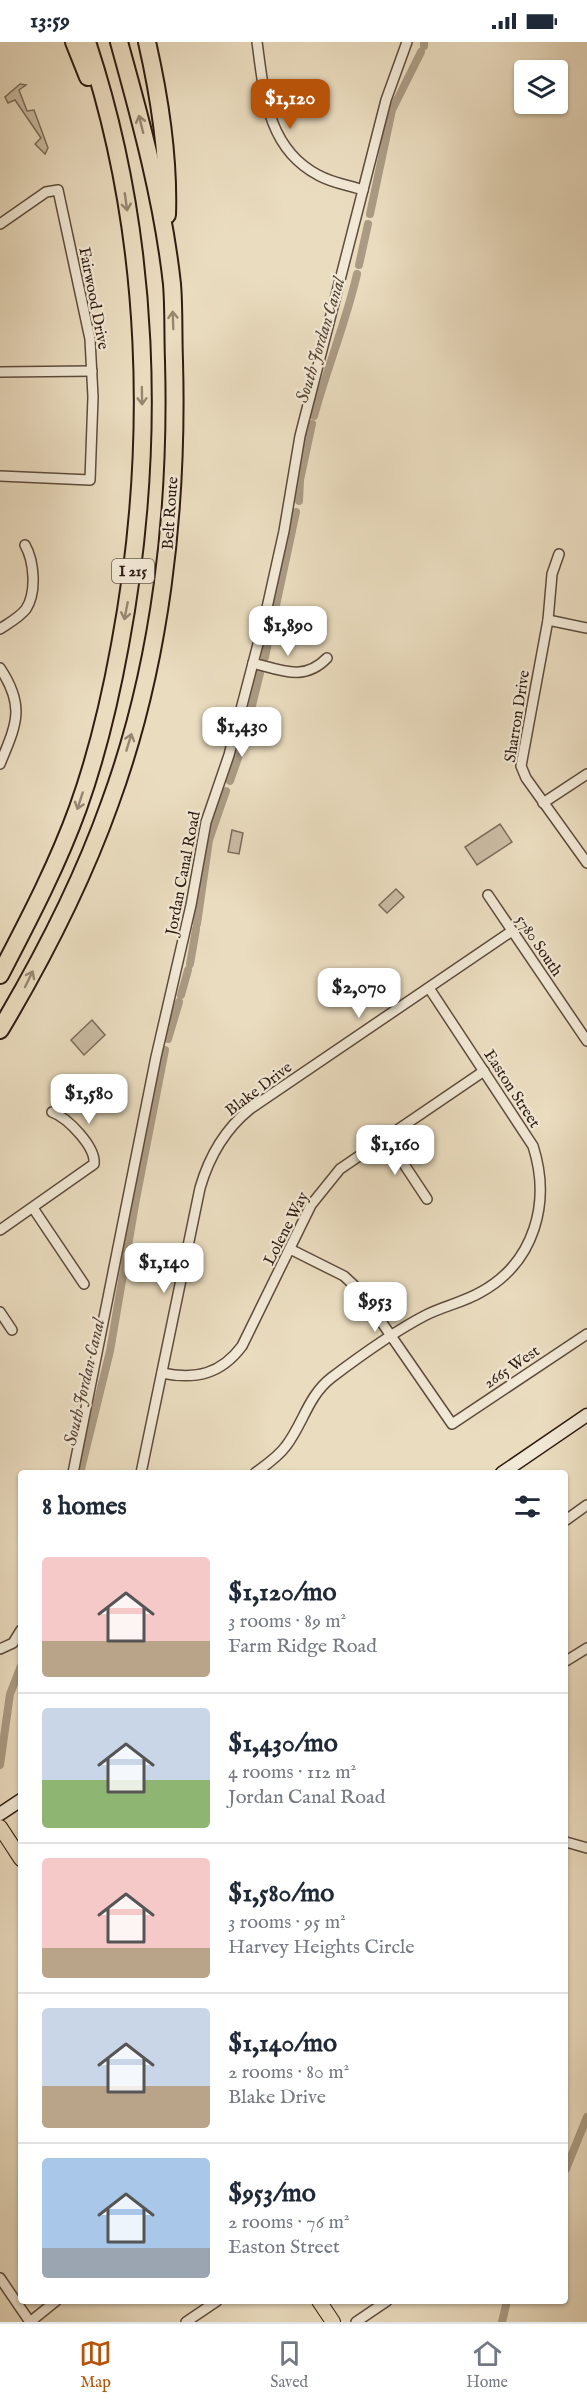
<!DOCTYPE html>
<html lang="en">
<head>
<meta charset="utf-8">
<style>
  :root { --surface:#fff; --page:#f6f6f7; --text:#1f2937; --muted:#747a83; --line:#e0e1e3; --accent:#b45309 }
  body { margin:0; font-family:"IM FELL English",serif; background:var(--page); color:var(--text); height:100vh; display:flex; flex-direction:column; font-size:22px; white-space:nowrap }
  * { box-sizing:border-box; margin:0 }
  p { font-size:20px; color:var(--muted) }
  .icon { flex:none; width:33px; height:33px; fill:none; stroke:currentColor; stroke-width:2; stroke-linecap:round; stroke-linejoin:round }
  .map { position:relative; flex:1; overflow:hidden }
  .drawer { position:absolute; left:18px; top:1428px; width:550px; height:834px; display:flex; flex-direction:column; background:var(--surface); border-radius:6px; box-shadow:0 2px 4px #0004 }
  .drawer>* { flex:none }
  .tools { position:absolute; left:514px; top:18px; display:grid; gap:12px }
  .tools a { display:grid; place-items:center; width:54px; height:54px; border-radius:6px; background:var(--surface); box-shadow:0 2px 4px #0004; font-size:30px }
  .price { position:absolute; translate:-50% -51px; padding:0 14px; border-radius:12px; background:#fff; color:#222; font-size:20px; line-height:39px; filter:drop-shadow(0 2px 3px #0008) }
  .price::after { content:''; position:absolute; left:50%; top:36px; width:18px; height:14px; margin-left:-9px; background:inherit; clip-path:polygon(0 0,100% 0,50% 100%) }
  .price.selected { background:var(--accent); color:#fff }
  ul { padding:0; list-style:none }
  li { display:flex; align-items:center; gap:18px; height:150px; padding:0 24px }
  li+li { border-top:2px solid var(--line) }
  li span { display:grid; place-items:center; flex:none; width:168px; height:120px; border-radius:6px; color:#555 }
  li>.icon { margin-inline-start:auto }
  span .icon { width:72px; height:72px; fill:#fffc; stroke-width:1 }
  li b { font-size:26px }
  h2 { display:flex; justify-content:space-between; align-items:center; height:72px; padding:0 24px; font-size:26px }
  .status { display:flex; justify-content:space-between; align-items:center; height:42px; padding:0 30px; background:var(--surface); direction:ltr }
  .status svg { height:16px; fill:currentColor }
  .tab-bar { display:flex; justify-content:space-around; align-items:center; height:84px; border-top:2px solid var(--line); background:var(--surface); font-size:16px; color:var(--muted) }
  .tab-bar a { display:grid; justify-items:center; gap:3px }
  .tab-bar .selected { color:var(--accent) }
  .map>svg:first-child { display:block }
  .green { fill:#cabba2; stroke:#7d6c5a; stroke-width:1.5 }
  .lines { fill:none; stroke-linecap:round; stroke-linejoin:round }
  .canal { stroke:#ab9b84; stroke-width:8 }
  .minor-casing { stroke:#5e4c3d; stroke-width:12 }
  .secondary-casing { stroke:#301c12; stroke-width:15 }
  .primary-casing { stroke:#301c12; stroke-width:16 }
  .motorway-casing { stroke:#301c12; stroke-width:20 }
  .minor { stroke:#f1e8d5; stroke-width:9 }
  .secondary { stroke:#f1e8d5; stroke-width:12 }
  .primary { stroke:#eadcbf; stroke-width:14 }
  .motorway { stroke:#eadcbf; stroke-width:16 }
  .oneway { stroke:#968671 }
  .labels { text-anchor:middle; stroke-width:4.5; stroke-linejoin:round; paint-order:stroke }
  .shield { fill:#f1e8d5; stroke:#6a594c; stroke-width:1.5 }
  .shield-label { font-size:15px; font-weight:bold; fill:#301c12 }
  .street-label { font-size:16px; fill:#301c12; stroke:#f1e8d5 }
  .water-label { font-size:18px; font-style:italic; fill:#5b483a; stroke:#f1e8d5 }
</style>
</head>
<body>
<div class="status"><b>13:59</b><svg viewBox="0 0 49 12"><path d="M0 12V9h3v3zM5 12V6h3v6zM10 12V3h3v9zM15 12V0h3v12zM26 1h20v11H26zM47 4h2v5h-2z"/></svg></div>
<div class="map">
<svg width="587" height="2280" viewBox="0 0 587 2280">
  <rect width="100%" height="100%" fill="#eadcbf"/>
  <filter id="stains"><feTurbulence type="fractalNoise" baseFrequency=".00333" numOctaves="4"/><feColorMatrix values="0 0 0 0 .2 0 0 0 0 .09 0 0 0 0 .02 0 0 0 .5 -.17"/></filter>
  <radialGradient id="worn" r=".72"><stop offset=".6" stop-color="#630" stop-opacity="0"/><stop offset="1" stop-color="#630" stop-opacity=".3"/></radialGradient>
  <g class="green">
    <path d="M 20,42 L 26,43 L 19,48 L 27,69 L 34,68 L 48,106 L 45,112 L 35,102 L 41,96 L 15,58 L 8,61 L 5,55 Z"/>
    <path d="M 500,782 L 512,800 L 477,823 L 465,805 Z"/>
    <path d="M 232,788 L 243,791 L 239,812 L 228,810 Z"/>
    <path d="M 396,847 L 404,855 L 387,871 L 379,863 Z"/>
    <path d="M 92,978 L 105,993 L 84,1013 L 71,998 Z"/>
  </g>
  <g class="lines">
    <g class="canal">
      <path d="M 424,4 L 424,0"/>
      <path d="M 370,172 L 392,68 L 421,10"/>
      <path d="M 359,223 L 368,182"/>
      <path d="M 314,374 C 327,326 346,280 357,232"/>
      <path d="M 299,459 L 300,438 L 312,382"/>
      <path d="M 265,615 L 296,470"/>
      <path d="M 246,688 L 260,631"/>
      <path d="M 230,739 L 244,699"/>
      <path d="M 197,882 L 209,798 L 226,749"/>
      <path d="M 190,922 L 196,887"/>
      <path d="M 181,953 L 188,928"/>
      <path d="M 168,997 L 179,960"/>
      <path d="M 80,1431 L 110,1309 L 136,1157 L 165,1008"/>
      <path d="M 0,1723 L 10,1652 L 21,1624"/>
      <path d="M 566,2127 L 587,2075"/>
      <path d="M 502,2280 L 507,2259"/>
    </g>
    <g class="minor-casing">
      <g id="minor">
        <path d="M 257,0 C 264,51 267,106 318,133 C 332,141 348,143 363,148"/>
        <path d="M 0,182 L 46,150 L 58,148 L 90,297 L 93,355 L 90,438 L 0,434"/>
        <path d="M 0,330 L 92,329"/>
        <path d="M 559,512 L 552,532 L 548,578 L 521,724 L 526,736 L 587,821"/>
        <path d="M 548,578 L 587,586"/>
        <path d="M 0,587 C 9,581 20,575 26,567 C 37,550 34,519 25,503"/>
        <path d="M 253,621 C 281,628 304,640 327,616"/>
        <path d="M 0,626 C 26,665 16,683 0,722"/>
        <path d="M 543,761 L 587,732"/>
        <path d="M 488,853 L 587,999"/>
        <path d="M 386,1095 L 427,1157"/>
        <path d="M 33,1166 L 84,1242"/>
        <path d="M 0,1188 L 94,1122 C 96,1105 68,1076 52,1070"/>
        <path d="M 290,1207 L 344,1234 L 360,1249 L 452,1382 L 587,1292"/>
        <path d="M 0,1270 L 12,1288"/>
        <path d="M 162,1331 C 196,1338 221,1332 242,1304 L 311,1163 L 340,1127 L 484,1029"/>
        <path d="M 73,1431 L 156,1015 L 191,863 L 206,780 L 229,713 L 264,579 L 284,489 L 300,394 L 363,148 L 386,58 L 407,0"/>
        <path d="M 141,1431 L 200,1146 C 209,1115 224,1088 250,1067 L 512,889"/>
        <path d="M 255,1431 C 266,1423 278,1415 286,1404 C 303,1382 308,1354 331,1336 C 360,1314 393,1290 426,1273 C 444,1264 464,1260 481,1250 C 535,1220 551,1160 533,1104 L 429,946"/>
        <path d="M 566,1478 L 587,1463"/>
        <path d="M 0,1607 L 13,1601 L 21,1588"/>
        <path d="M 566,1619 L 587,1606"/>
        <path d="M 566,1800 L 587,1806"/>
        <path d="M 0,2236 L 30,2280"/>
        <path d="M 30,2280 L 56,2259"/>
        <path d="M 186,2280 L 217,2259"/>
        <path d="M 356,2280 L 387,2259"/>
      </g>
    </g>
    <g class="secondary-casing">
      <g id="secondary">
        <path d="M 502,1431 L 587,1373"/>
        <path d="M 0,1772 L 21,1758"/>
      </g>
    </g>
    <g class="primary-casing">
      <g id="primary">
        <path d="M 0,1785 L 21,1817"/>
        <path d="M 319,2259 L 333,2280"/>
      </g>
    </g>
    <g class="motorway-casing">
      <g id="motorway">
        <path d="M 74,0 L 88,35"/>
        <path d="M 147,0 C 160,57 169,114 167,173"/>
        <path d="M 0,933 C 28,879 57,824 78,766 C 97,713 110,658 120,603 C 157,404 151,193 87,0"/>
        <path d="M 0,988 C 41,919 83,837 110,761 C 161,622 178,467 174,319 C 173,294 174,267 172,242 C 163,160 141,79 119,0"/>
      </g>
    </g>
    <use href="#minor" class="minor"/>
    <use href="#secondary" class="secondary"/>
    <use href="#primary" class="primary"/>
    <use href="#motorway" class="motorway"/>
  </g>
  <defs><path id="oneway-shaft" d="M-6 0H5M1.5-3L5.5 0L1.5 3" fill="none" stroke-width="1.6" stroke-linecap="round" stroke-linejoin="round" transform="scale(1.5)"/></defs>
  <g class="oneway">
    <use href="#oneway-shaft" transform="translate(141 82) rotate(-104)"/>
    <use href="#oneway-shaft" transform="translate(126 160) rotate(82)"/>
    <use href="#oneway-shaft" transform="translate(173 278) rotate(-92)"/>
    <use href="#oneway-shaft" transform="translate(142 354) rotate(89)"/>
    <use href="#oneway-shaft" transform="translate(126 569) rotate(101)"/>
    <use href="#oneway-shaft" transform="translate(129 700) rotate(-73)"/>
    <use href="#oneway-shaft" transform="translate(80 759) rotate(108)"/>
    <use href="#oneway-shaft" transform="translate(29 937) rotate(-64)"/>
  </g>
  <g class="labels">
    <rect class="shield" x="112" y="517" width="42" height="24" rx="4.5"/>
    <g class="shield-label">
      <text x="133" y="534">I 215</text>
    </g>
    <g class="street-label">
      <text transform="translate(95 256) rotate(79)" y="6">Fairwood Drive</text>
      <text transform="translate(169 471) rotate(-86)" y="6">Belt Route</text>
      <text transform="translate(516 674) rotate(-81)" y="6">Sharron Drive</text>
      <text transform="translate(182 831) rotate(-79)" y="6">Jordan Canal Road</text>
      <text transform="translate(540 903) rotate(56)" y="6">5780 South</text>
      <text transform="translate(258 1046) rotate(-37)" y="6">Blake Drive</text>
      <text transform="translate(513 1046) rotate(57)" y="6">Easton Street</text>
      <text transform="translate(285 1186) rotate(-63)" y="6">Lolene Way</text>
      <text transform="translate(511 1324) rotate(-34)" y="6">2665 West</text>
    </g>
    <g class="water-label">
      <text transform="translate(320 298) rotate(-73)" y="6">South Jordan Canal</text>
      <text transform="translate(84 1340) rotate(-77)" y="6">South Jordan Canal</text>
    </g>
  </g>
  <rect width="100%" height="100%" filter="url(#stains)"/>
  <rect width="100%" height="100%" fill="url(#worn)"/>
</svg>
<div class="tools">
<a><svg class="icon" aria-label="layers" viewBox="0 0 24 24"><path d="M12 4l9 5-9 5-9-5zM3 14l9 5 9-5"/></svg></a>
</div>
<b class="price selected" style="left:290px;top:88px">$1,120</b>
<b class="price" style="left:288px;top:615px">$1,890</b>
<b class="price" style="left:242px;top:716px">$1,430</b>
<b class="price" style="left:359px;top:977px">$2,070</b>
<b class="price" style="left:89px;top:1083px">$1,580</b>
<b class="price" style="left:395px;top:1134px">$1,160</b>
<b class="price" style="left:164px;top:1252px">$1,140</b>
<b class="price" style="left:375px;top:1291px">$953</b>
<section class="drawer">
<h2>8 homes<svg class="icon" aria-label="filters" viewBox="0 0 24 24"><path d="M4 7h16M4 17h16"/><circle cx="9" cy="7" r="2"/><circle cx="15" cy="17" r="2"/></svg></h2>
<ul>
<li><span style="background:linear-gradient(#f6c9c9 70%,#b9a48a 0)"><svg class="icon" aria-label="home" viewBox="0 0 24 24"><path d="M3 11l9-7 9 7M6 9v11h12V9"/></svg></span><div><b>$1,120/mo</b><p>3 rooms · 89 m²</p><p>Farm Ridge Road</p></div></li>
<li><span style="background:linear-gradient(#c9d6e8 60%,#8fb573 0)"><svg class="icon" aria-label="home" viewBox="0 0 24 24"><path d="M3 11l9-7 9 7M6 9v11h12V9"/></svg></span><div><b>$1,430/mo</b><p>4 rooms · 112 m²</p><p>Jordan Canal Road</p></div></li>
<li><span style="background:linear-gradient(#f6c9c9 75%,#b9a48a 0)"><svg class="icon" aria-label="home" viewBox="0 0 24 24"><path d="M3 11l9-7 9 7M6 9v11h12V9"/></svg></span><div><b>$1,580/mo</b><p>3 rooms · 95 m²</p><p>Harvey Heights Circle</p></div></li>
<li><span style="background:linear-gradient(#c9d6e8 65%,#b9a48a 0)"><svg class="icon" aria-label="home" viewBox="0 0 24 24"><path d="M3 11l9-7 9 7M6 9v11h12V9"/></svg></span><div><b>$1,140/mo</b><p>2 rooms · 80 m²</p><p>Blake Drive</p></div></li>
<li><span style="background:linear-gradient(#a9c7e8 75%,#9aa5b1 0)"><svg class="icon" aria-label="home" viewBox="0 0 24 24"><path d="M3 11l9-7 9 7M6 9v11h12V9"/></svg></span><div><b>$953/mo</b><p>2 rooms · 76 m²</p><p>Easton Street</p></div></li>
</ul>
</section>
</div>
<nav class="tab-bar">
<a class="selected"><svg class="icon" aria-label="map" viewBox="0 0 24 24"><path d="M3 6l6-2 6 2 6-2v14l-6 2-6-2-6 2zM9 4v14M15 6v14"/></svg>Map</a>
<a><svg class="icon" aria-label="saved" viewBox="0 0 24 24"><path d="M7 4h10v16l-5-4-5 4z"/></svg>Saved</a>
<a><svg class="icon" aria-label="home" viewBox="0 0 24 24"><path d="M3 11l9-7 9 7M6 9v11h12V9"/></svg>Home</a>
</nav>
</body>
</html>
